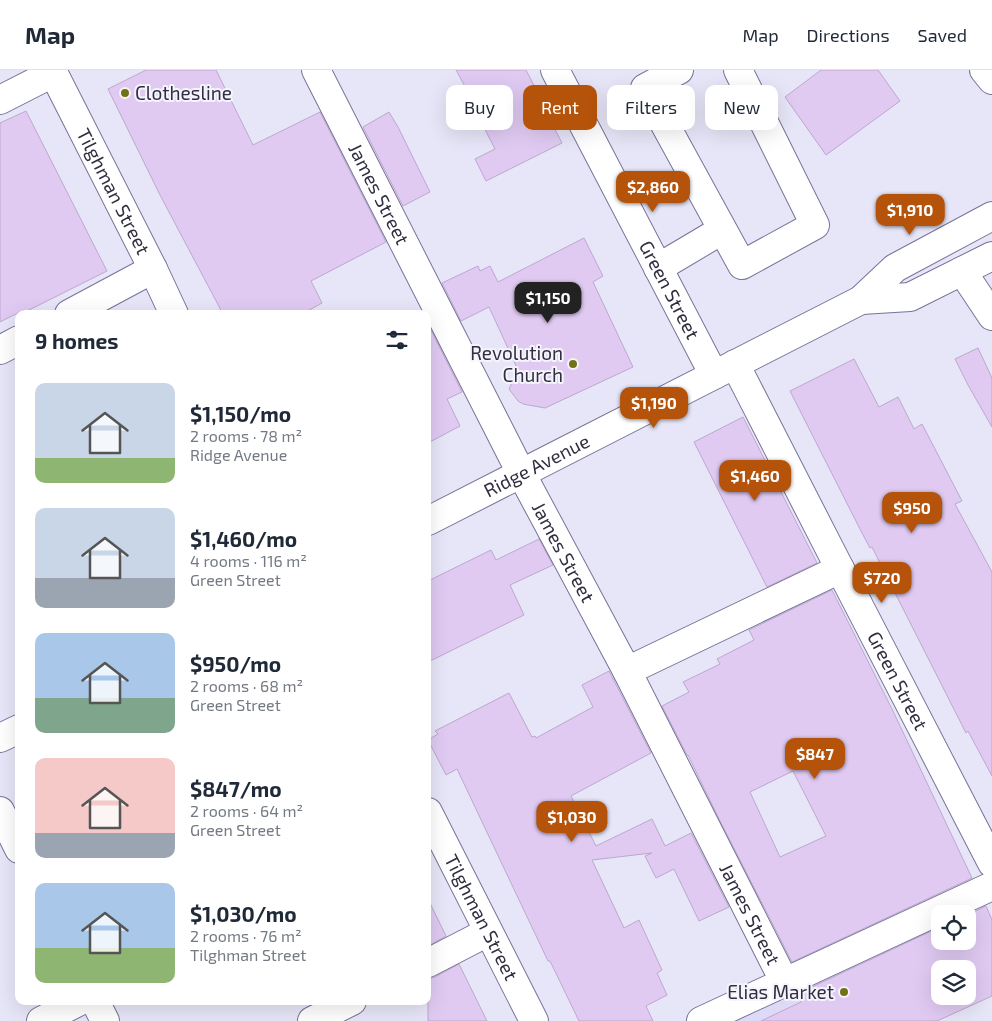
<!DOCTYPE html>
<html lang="en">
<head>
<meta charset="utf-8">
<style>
  :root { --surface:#fff; --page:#f6f6f7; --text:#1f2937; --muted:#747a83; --line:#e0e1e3; --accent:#b45309 }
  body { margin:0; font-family:"Exo 2",sans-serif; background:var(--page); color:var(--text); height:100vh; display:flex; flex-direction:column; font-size:19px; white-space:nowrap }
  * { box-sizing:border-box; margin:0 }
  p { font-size:16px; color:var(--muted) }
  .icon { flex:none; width:28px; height:28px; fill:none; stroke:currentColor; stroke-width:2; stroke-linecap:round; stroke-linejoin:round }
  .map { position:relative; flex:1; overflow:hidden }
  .panel { position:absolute; left:15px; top:240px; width:416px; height:695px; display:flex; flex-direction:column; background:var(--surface); border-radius:10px; box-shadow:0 5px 20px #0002 }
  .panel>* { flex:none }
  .guide { position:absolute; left:446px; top:15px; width:470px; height:45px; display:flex; gap:10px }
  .controls { position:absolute; left:931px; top:835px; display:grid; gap:10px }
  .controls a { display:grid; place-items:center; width:45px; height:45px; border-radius:10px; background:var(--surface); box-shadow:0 5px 20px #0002; font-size:25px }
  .price { position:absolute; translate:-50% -42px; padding:0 11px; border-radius:10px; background:var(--accent); color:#fff; font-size:16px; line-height:32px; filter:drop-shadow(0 1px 2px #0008) }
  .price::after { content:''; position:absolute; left:50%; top:30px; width:15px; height:11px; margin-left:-8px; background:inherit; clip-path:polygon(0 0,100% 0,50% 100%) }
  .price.current { background:#222; color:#fff }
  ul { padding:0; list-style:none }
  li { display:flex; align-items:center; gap:15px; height:125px; padding:0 20px }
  li span { display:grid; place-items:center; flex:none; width:140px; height:100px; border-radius:10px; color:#555 }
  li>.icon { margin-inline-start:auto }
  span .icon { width:60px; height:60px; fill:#fffc; stroke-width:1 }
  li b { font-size:21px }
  h2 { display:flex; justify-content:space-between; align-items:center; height:60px; padding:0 20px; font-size:21px }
  .pill { padding:0 18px; border-radius:10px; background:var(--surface); box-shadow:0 5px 20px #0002; font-size:18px; line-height:45px }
  .pill.current { background:var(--accent); color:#fff }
  header { display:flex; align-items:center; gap:30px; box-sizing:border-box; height:70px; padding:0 25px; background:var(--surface); border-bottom:1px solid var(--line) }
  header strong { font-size:24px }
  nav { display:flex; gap:28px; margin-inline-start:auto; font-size:18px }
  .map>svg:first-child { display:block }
  .built { fill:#dddaf8 }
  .building { fill:#e0caf2; stroke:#bda7ce; fill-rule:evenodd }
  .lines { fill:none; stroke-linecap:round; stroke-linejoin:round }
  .minor-casing { stroke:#777399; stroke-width:30 }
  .major-casing { stroke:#777399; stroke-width:30 }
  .minor { stroke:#fff; stroke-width:28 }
  .major { stroke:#fff; stroke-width:28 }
  .poi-dot { fill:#717216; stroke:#f5f4fd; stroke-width:2 }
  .labels { text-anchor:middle; stroke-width:4; stroke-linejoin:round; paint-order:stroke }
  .poi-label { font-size:19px; fill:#312f3f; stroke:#f5f4fd; text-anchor:end }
  .street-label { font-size:19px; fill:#312f3f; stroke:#f5f4fd }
</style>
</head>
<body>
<header>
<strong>Map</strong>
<nav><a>Map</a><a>Directions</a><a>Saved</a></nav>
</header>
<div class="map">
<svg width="992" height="951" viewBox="0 0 992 951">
  <rect width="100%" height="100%" fill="#e7e6f8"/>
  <path class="built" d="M 853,891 L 883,951 L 723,951 Z"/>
  <g class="building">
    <path d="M 146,0 L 216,0 L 253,75 L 320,42 L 386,172 L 311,211 L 322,233 L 302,244 L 223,244 L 160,125 L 108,19 Z"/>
    <path d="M 456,0 L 526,0 L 543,33 L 542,34 L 562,73 L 486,111 L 475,89 L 495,79 L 472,34 L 474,33 Z"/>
    <path d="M 821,0 L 878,0 L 900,31 L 826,85 L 785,27 Z"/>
    <path d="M 26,41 L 107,201 L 25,242 L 24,240 L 0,252 L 0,53 Z"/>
    <path d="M 389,42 L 398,57 L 430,122 L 403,136 L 363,57 Z"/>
    <path d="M 584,168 L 603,206 L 593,212 L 633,297 L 545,338 L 523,334 L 518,331 L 509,319 L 518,300 L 489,237 L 461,251 L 442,213 L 478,196 L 480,201 L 490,196 L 498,212 Z"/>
    <path d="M 428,254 L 462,322 L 447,329 L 460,356 L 428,373 Z"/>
    <path d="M 978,278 L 992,308 L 992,357 L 968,315 L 955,289 Z"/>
    <path d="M 854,289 L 879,337 L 898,327 L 914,359 L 922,354 L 962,431 L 955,434 L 992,502 L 992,706 L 968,661 L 966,663 L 890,513 L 872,477 L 870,478 L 862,463 L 790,321 Z"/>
    <path d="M 743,347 L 817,493 L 767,517 L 694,372 Z"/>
    <path d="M 539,469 L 553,495 L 510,515 L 524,545 L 428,592 L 428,511 L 491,480 L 496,490 Z"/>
    <path d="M 832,520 L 892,639 L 972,808 L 792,892 L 719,749 L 688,685 L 687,685 L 662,636 L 689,622 L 683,612 L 720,594 L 717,589 L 754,570 L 749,560 ZM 793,701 L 826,766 L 780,787 L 750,722 Z"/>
    <path d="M 609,601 L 651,683 L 571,726 L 596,776 L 652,749 L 665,776 L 691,763 L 729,837 L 699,851 L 674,799 L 656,808 L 645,786 L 652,783 L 592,790 L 624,858 L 639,850 L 662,900 L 657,903 L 667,925 L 646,936 L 653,951 L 579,951 L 550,891 L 548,891 L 457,699 L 446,705 L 428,670 L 438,664 L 435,661 L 509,623 L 532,667 L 535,666 L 536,668 L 593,637 L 582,615 Z"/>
    <path d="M 428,829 L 446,866 L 428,876 Z"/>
    <path d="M 986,836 L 992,850 L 992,926 L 937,951 L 761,951 L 801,932 L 797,924 L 940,857 L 940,871 L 968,871 L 968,845 ZM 940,899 L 968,899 L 968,926 L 940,926 Z"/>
    <path d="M 459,894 L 487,951 L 428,951 L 428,909 L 435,907 Z"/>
  </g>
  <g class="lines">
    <g class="minor-casing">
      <g id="minor">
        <path id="s1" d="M 316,0 L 521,403 L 627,601 L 785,913"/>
        <path id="s2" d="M 555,0 L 714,305"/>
        <path d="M 679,0 L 645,18 L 742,195 L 815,155 L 738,0"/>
        <path d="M 0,30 L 53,3"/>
        <path d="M 658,198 L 722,160"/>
        <path d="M 962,201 L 992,246"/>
        <path d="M 861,230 L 910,227 L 992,186"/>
        <path d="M 69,244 L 153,199"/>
        <path d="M 0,280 L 19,270"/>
        <path id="s3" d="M 735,294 L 840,499 L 992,793"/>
        <path id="s4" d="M 428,451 L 861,230 L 895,198 L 992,146"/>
        <path d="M 627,601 L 840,499"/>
        <path d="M 0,668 L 19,659"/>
        <path d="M 0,741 L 19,779"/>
        <path d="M 428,893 L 488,862"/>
        <path d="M 95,931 L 105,951"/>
        <path d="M 41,951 L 80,931"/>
        <path d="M 312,951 L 352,931"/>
        <path d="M 701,951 L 992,816"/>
      </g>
    </g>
    <g class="major-casing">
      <g id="major">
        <path id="s5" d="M 52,0 L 153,199 L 174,244"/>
        <path d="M 984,0 L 992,10"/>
        <path id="s6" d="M 428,742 L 534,951"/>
      </g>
    </g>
    <use href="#minor" class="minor"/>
    <use href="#major" class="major"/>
  </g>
  <g class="poi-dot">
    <circle cx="125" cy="23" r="5"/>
    <circle cx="573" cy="294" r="5"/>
    <circle cx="844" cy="922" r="5"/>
  </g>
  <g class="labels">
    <g class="poi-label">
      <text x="135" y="30" text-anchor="start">Clothesline</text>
      <text x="563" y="290">Revolution<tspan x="563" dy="22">Church</tspan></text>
      <text x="834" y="929">Elias Market</text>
    </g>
    <g class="street-label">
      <text dy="7" stroke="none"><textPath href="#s5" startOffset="136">Tilghman Street</textPath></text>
      <text dy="7" stroke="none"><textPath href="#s1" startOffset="139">James Street</textPath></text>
      <text dy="7" stroke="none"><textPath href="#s2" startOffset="248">Green Street</textPath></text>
      <text dy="7" stroke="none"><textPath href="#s4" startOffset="122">Ridge Avenue</textPath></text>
      <text dy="7" stroke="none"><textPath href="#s1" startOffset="542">James Street</textPath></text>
      <text dy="7" stroke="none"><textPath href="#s3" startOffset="356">Green Street</textPath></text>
      <text dy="7" stroke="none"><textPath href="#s1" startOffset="949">James Street</textPath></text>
      <text dy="7" stroke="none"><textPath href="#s6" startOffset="118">Tilghman Street</textPath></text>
    </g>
  </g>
</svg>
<div class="controls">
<a><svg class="icon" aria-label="locate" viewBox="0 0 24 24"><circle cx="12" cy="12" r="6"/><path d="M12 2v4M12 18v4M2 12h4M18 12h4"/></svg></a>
<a><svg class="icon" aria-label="layers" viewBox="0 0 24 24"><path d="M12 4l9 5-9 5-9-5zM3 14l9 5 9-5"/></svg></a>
</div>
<b class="price" style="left:653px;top:143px">$2,860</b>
<b class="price" style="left:910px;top:166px">$1,910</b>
<b class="price current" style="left:548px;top:254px">$1,150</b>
<b class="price" style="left:654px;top:359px">$1,190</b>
<b class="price" style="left:755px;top:432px">$1,460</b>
<b class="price" style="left:912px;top:464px">$950</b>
<b class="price" style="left:882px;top:534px">$720</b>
<b class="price" style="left:815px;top:710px">$847</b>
<b class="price" style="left:572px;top:773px">$1,030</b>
<div class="guide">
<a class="pill">Buy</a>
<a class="pill current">Rent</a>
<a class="pill">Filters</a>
<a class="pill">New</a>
</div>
<section class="panel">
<h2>9 homes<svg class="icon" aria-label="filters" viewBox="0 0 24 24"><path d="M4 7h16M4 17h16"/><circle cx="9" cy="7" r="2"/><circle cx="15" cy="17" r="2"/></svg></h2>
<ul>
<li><span style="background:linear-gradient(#c9d6e8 75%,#8fb573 0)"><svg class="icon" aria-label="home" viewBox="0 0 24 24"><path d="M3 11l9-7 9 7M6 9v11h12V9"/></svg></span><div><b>$1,150/mo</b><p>2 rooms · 78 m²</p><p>Ridge Avenue</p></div></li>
<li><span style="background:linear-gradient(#c9d6e8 70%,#9aa5b1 0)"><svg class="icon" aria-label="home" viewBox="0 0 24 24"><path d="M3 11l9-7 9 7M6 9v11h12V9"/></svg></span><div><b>$1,460/mo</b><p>4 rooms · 116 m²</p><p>Green Street</p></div></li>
<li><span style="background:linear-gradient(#a9c7e8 65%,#7fa58c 0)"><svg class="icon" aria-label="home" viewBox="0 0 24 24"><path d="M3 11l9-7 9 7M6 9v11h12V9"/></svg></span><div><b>$950/mo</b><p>2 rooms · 68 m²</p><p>Green Street</p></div></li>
<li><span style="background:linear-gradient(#f6c9c9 75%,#9aa5b1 0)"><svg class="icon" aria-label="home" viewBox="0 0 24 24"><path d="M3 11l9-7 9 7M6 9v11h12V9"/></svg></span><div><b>$847/mo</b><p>2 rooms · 64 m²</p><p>Green Street</p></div></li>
<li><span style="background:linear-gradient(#a9c7e8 65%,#8fb573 0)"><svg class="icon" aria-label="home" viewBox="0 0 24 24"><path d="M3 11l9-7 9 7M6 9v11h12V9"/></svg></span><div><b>$1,030/mo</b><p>2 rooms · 76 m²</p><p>Tilghman Street</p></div></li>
</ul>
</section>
</div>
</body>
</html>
